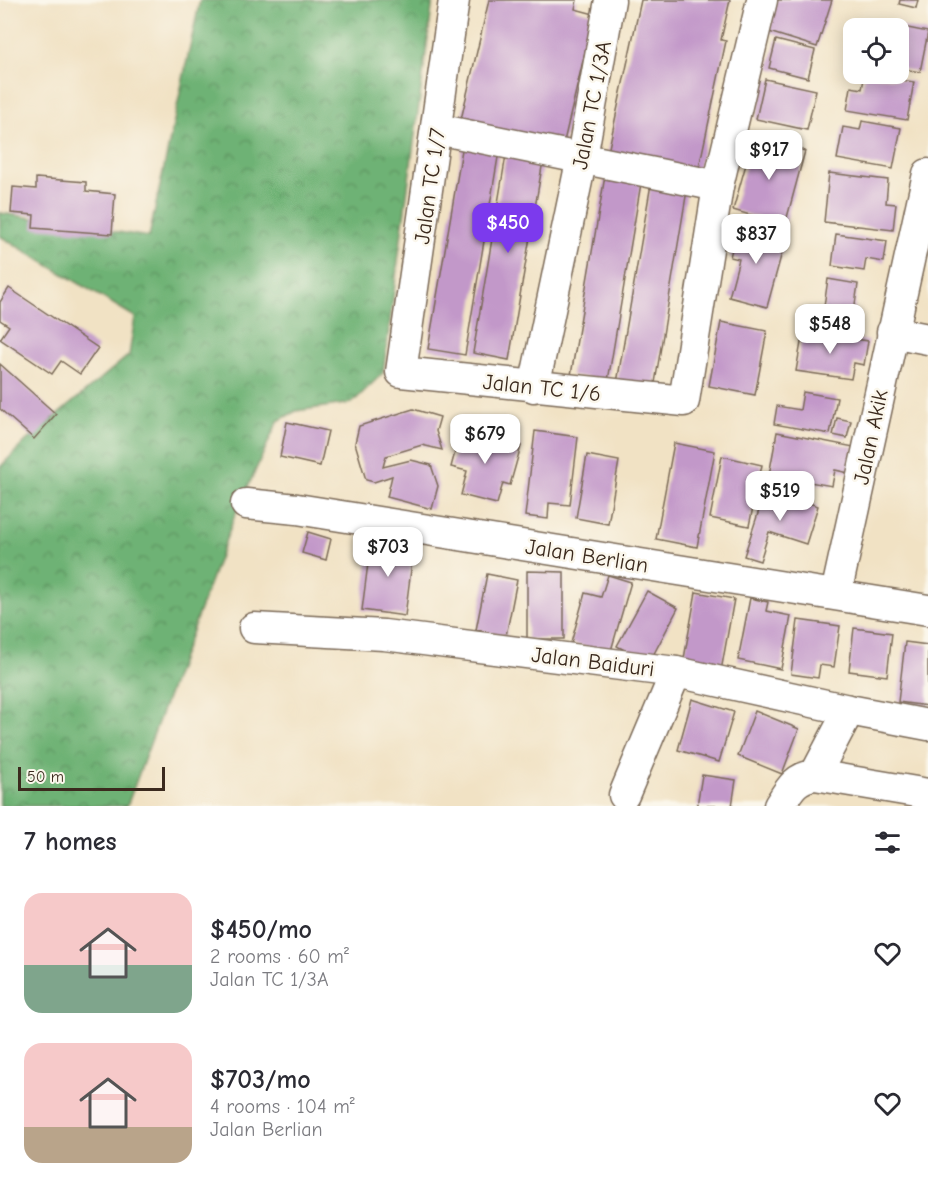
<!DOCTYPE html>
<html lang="en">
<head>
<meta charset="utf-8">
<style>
  :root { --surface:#fff; --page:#f2f2f3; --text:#2b2b33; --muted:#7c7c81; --accent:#7c3aed }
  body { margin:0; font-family:"Comic Neue",sans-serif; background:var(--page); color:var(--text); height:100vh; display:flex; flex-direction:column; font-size:22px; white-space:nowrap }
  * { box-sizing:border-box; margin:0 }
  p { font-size:20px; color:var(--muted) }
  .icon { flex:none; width:33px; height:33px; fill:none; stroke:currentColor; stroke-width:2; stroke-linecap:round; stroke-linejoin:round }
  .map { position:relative; height:806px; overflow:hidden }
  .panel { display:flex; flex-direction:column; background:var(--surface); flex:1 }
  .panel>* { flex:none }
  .controls { position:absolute; left:843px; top:18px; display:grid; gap:12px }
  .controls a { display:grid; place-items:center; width:66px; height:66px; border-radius:12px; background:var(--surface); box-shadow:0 3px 15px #0003; font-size:30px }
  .scale { position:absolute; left:18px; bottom:15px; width:147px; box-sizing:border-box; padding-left:6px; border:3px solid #3b2a1e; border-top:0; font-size:16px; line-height:21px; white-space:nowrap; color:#3b2a1e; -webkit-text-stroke:4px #fbf7ec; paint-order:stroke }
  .price { position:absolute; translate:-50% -51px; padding:0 14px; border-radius:12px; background:#fff; color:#222; font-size:20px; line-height:39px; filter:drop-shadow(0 2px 3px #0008) }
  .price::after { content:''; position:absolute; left:50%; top:36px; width:18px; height:14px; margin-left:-9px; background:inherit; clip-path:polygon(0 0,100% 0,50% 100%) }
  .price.on { background:var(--accent); color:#fff }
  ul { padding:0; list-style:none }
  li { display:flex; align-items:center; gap:18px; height:150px; padding:0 24px }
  li span { display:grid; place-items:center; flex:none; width:168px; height:120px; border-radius:18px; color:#555 }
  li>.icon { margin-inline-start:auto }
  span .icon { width:72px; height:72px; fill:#fffc; stroke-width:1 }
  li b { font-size:26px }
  h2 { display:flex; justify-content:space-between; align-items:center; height:72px; padding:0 24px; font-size:26px }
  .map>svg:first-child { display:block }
  .forest { fill:url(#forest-crowns); stroke:#546e4a; stroke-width:1.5 }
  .building { fill:#c298c9 }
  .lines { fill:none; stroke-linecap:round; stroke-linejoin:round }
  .minor-casing { stroke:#7b6a58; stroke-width:33 }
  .minor { stroke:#fff; stroke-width:30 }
  .labels { text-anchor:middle; stroke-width:5; stroke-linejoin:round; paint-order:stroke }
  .street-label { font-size:22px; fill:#3b2a1e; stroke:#fbf7ec }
</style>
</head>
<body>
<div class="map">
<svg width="928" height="806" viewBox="0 0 928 806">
  <defs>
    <pattern id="forest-crowns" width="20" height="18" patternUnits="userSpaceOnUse" patternTransform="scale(1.5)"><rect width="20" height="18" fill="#6eb275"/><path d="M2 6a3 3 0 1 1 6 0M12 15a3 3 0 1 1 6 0" fill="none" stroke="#5c915f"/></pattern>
  </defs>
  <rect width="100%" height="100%" fill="#fbf7ec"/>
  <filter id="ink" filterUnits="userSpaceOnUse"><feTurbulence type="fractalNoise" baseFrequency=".0167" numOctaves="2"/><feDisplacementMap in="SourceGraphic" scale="12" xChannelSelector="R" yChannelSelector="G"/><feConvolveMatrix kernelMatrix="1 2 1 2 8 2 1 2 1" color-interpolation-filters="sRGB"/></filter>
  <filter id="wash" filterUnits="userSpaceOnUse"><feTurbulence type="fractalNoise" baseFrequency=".008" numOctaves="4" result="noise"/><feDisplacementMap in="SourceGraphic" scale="24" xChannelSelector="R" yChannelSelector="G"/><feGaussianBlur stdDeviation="1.35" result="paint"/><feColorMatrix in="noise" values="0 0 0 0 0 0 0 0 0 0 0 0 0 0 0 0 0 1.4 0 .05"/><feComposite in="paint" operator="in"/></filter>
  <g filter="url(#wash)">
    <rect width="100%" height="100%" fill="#f1e2c4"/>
    <path class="forest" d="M 200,0 L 433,0 L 383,373 L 352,403 L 296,411 L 278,421 L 235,515 L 127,806 L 0,806 L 0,467 L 26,441 L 129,355 L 135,317 L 0,236 L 0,213 L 149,237 Z"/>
    <g id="blocks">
      <g class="building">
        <path d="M 489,0 L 577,0 L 575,9 L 594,14 L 562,150 L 459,128 Z"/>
        <path d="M 641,0 L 730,0 L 721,40 L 726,41 L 697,177 L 607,157 Z"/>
        <path d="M 776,0 L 832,0 L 817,47 L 769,32 Z"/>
        <path d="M 900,0 L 918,0 L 916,8 L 899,4 Z"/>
        <path d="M 868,20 L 928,32 L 920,72 L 898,68 L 898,28 L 866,28 Z"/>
        <path d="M 776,40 L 815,50 L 808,78 L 769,68 Z"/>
        <path d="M 865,74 L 914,82 L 907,120 L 847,110 L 851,87 L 862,89 Z"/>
        <path d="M 765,79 L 816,90 L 807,130 L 756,119 Z"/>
        <path d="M 862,121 L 901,128 L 893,169 L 837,159 L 843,127 L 860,130 Z"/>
        <path d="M 754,136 L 805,151 L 785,225 L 733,210 Z"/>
        <path d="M 463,144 L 499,151 L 465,355 L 428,349 Z"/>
        <path d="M 507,149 L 544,155 L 509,360 L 473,353 Z"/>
        <path d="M 606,170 L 642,177 L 608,381 L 571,375 Z"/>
        <path d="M 829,173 L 888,180 L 886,203 L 896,204 L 893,230 L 824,222 Z"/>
        <path d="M 36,178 L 86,182 L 86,191 L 115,194 L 112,234 L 33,228 L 34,215 L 11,213 L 13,187 L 36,189 Z"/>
        <path d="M 652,178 L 688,184 L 654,389 L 617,383 Z"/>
        <path d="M 738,225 L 786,238 L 767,307 L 729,297 L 739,259 L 730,257 Z"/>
        <path d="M 836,234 L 887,241 L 884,262 L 866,259 L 864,271 L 832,266 Z"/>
        <path d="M 828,279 L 858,284 L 853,318 L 823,313 Z"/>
        <path d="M 9,288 L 98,348 L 80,374 L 61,361 L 52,374 L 0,339 L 9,326 L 0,320 L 0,302 Z"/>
        <path d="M 721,322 L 767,331 L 755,395 L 709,386 Z"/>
        <path d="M 803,331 L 868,341 L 864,365 L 854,363 L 851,379 L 796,371 Z"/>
        <path d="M 0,364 L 56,414 L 34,439 L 0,409 Z"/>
        <path d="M 803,392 L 837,398 L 830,434 L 774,424 L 777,406 L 800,410 Z"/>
        <path d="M 413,409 L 440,417 L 436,431 L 442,450 L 422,445 L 386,456 L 383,467 L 411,460 L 431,465 L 438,486 L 432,509 L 387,497 L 392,476 L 374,482 L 366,480 L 355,443 L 359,426 Z"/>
        <path d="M 837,418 L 851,421 L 847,438 L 833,435 Z"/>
        <path d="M 287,422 L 328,431 L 320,466 L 280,457 Z"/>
        <path d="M 461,430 L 521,446 L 510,485 L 503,483 L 497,504 L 461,495 L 467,471 L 451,467 Z"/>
        <path d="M 535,431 L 578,437 L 570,505 L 549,503 L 548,519 L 525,516 Z"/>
        <path d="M 777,432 L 854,447 L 849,473 L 835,470 L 832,486 L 769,475 Z"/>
        <path d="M 674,443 L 715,451 L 697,547 L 656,539 Z"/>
        <path d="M 587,455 L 619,461 L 608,524 L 576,518 Z"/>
        <path d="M 722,456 L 762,465 L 749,526 L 710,518 Z"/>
        <path d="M 766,489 L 818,506 L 806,544 L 769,532 L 760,561 L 744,556 Z"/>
        <path d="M 308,532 L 331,539 L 326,560 L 302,553 Z"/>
        <path d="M 371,540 L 414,546 L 405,616 L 362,610 Z"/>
        <path d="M 527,571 L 564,572 L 564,639 L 527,639 Z"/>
        <path d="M 487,574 L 517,580 L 506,636 L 476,630 Z"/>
        <path d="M 608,575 L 631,582 L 610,654 L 571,643 L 585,593 L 601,597 Z"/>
        <path d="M 647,591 L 678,608 L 649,663 L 617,646 Z"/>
        <path d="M 696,592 L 734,599 L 721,671 L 683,664 Z"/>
        <path d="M 750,598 L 768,602 L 766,611 L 791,616 L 781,669 L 738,660 Z"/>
        <path d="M 798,620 L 840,626 L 834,667 L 820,665 L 818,678 L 791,674 Z"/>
        <path d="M 854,628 L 892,633 L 887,676 L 849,671 Z"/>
        <path d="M 905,642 L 928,645 L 928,706 L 898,702 Z"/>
        <path d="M 692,699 L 734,712 L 719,762 L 678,750 Z"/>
        <path d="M 755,711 L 799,729 L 782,774 L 738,756 Z"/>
        <path d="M 702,775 L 736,780 L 732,806 L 697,806 Z"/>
      </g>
    </g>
  </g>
  <g filter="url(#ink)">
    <use href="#blocks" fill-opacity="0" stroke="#7b6a58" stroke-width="1.5"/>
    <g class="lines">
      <g class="minor-casing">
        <g id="minor">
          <path d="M 454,0 L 401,372 L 684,401 L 718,186 L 762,0"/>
          <path d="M 437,129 L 718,186"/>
          <path d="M 892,332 L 928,339"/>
          <path d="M 534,387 L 582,157 L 610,0"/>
          <path d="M 246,504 L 297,509 L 928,610"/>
          <path d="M 836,594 L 928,174"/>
          <path d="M 254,628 L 384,635 L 676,672 L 849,710 L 928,725"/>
          <path d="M 815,775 L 849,710"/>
          <path d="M 624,795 L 676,672"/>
          <path d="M 779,806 C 789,790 795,777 815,775 L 928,794"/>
        </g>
      </g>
      <use href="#minor" class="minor"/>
    </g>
  </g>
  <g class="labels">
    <g class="street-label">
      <text transform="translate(591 105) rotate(-79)" y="8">Jalan TC 1/3A</text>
      <text transform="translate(429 186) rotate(-82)" y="8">Jalan TC 1/7</text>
      <text transform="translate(542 387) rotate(6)" y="8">Jalan TC 1/6</text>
      <text transform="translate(870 437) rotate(-78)" y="8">Jalan Akik</text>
      <text transform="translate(587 555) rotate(9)" y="8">Jalan Berlian</text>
      <text transform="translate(593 661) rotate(7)" y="8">Jalan Baiduri</text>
    </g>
  </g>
</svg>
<div class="controls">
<a><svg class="icon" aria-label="locate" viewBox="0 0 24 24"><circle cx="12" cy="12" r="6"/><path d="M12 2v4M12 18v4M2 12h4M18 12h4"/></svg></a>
</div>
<div class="scale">50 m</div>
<b class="price" style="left:769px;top:181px">$917</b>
<b class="price on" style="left:508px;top:254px">$450</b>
<b class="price" style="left:756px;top:265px">$837</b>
<b class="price" style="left:830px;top:355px">$548</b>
<b class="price" style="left:485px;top:465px">$679</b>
<b class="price" style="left:780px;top:522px">$519</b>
<b class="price" style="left:388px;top:578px">$703</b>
</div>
<section class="panel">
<h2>7 homes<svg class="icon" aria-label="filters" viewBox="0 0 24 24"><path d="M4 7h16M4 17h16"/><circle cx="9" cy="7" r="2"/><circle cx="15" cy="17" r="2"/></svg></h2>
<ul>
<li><span style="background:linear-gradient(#f6c9c9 60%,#7fa58c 0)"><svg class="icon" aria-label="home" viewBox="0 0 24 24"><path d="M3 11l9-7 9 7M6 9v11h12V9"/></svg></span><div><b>$450/mo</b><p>2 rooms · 60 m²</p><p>Jalan TC 1/3A</p></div><svg class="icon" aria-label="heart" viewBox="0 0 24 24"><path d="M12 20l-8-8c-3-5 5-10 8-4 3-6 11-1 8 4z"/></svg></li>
<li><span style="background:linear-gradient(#f6c9c9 70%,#b9a48a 0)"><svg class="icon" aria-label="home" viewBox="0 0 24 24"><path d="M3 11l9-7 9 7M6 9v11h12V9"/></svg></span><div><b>$703/mo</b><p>4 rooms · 104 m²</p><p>Jalan Berlian</p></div><svg class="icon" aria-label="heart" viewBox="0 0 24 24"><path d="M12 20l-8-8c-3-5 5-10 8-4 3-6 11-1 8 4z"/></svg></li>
</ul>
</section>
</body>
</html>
